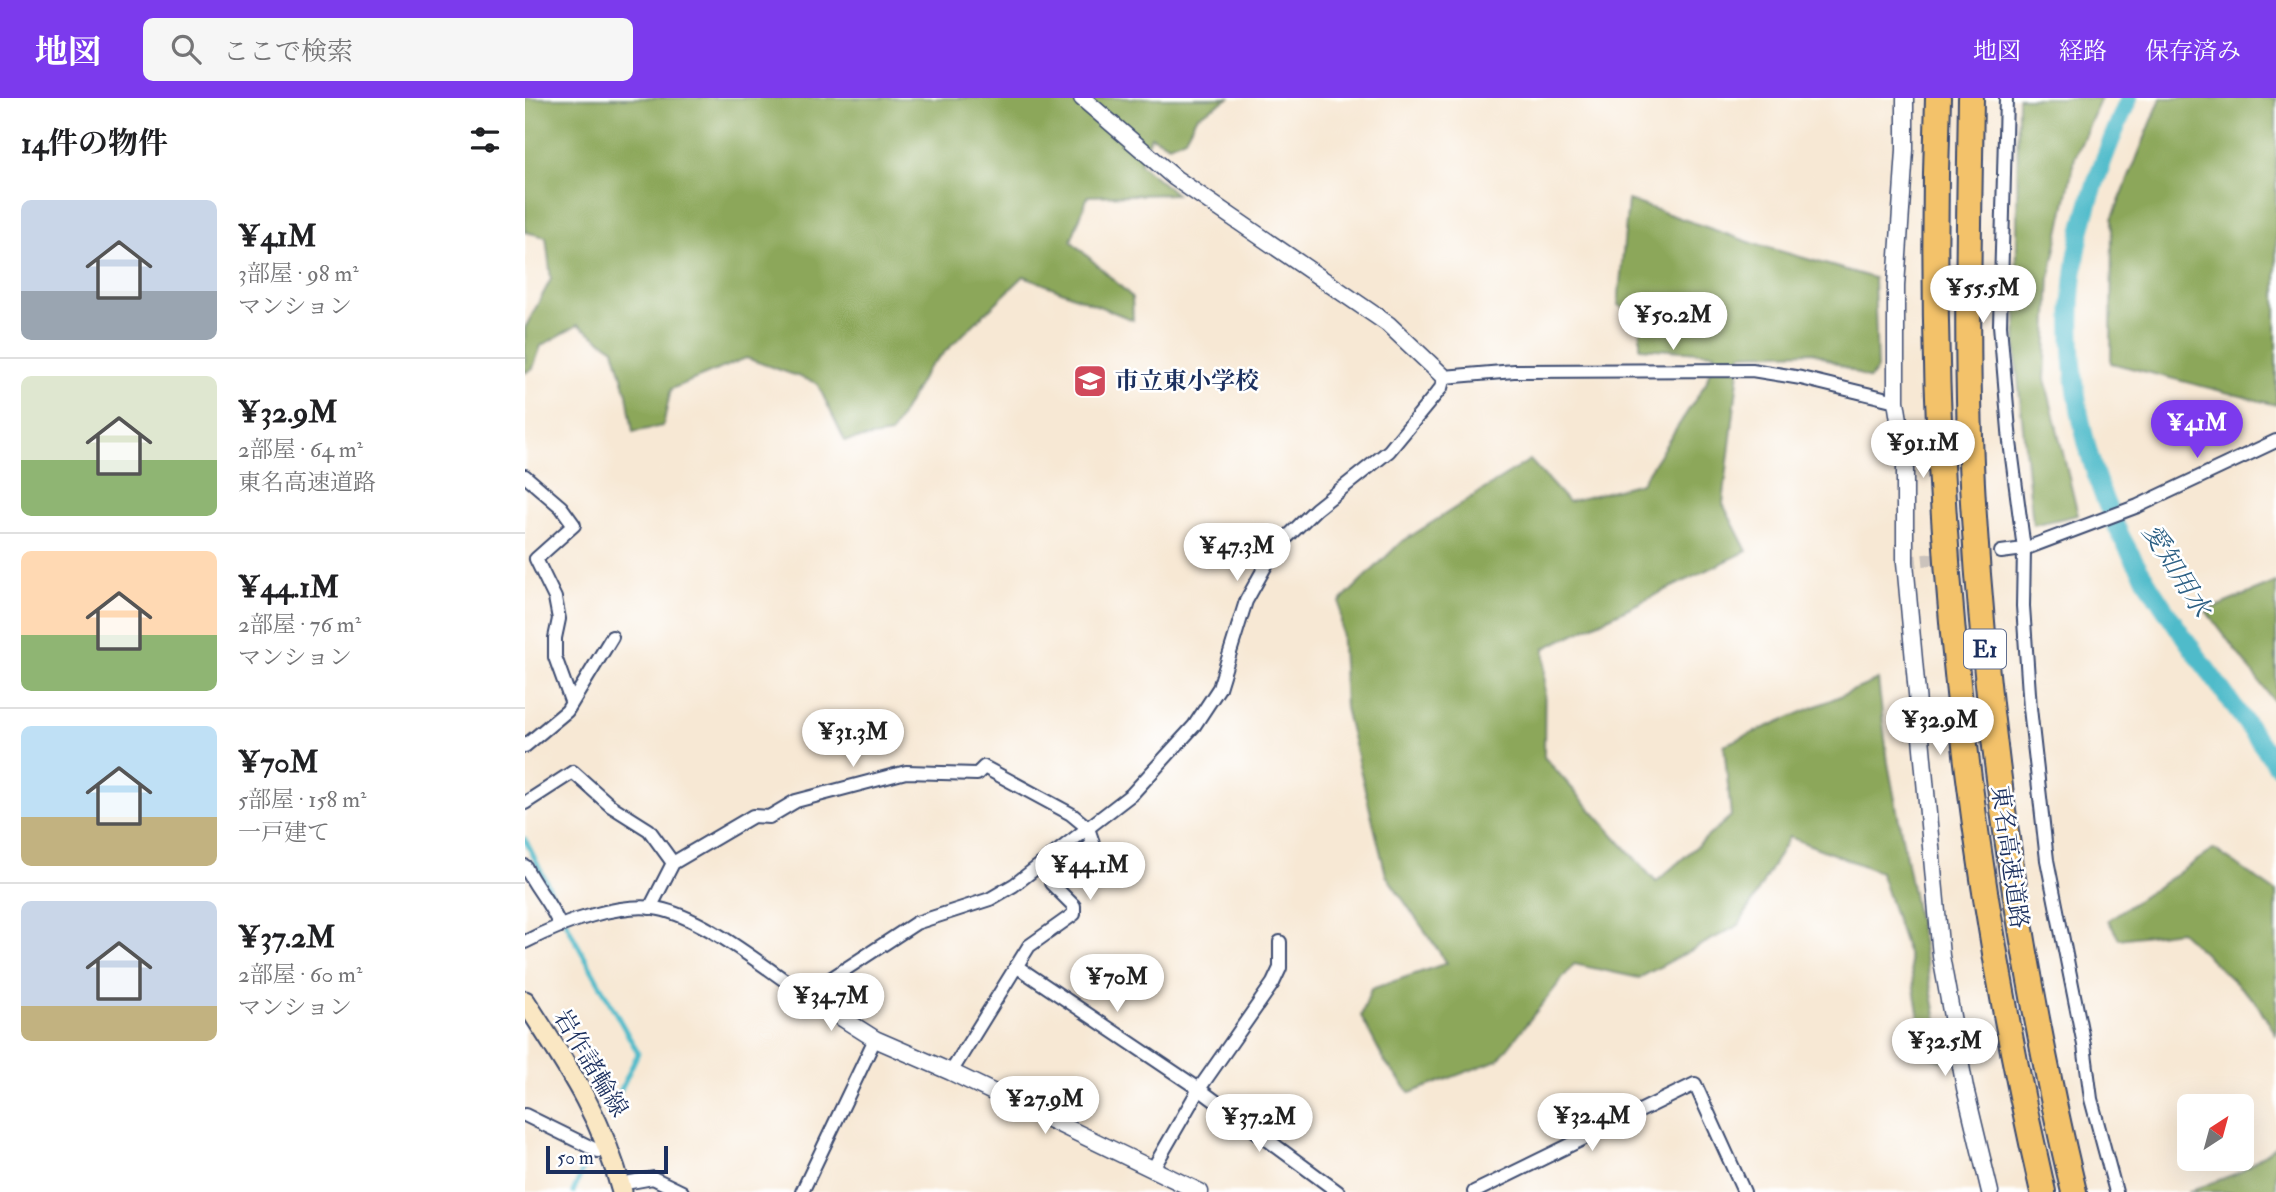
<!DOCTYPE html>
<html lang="ja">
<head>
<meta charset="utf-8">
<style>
  :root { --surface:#fff; --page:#f6f6f6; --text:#202124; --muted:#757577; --line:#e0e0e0; --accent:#7c3aed }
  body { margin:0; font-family:"IM FELL Double Pica","Noto Serif JP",serif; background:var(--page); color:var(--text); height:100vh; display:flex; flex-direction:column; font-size:26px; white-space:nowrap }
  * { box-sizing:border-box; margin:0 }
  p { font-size:23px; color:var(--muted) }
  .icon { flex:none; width:38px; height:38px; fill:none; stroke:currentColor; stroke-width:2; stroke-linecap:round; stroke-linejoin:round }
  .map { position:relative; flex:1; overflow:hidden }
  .details { display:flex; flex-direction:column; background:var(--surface); width:525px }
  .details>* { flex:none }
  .needle { width:46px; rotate:36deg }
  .tools { position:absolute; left:1652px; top:996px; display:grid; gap:14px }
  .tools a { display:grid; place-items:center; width:77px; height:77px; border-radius:10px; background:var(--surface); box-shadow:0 7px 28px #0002; font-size:35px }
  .scale { position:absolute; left:21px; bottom:18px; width:122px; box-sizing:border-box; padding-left:7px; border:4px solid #1b2f5e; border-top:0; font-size:19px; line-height:24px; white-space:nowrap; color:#1b2f5e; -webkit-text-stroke:5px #fff; paint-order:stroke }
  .price { position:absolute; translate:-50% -60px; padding:0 16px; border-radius:24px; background:#fff; color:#222; font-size:23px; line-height:46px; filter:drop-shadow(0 2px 4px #0008) }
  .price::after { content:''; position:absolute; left:50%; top:42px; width:21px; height:16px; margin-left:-10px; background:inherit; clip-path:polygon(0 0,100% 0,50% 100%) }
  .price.active { background:var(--accent); color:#fff }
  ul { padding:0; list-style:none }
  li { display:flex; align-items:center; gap:21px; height:175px; padding:0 21px }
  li+li { border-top:2px solid var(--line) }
  li span { display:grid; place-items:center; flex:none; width:196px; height:140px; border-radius:10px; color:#555 }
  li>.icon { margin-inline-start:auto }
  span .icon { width:84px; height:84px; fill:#fffc; stroke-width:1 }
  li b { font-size:30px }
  h2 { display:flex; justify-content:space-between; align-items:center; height:84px; padding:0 21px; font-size:30px }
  header { display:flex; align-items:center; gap:42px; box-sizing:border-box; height:98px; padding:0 35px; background:var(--accent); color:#fff }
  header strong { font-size:33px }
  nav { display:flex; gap:38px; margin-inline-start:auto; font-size:24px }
  .search { width:490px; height:63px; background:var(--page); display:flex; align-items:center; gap:18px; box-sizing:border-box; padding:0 24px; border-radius:10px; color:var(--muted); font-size:26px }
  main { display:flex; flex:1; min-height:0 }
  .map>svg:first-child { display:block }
  .forest { fill:#8ca75a; stroke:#546b5c; stroke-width:2 }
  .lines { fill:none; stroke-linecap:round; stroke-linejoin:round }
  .stream { stroke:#4fbbca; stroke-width:5 }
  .canal { stroke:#4fbbca; stroke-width:18 }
  .minor-tunnel { stroke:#cbc3bc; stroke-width:12; stroke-dasharray:12 6; stroke-linecap:butt }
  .minor-casing { stroke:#3c4b70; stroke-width:16 }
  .tertiary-casing { stroke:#3c4b70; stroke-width:19 }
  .secondary-casing { stroke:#3c4b70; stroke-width:23 }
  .motorway-casing { stroke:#3c4b70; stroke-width:28 }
  .minor { stroke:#fff; stroke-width:12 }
  .tertiary { stroke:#fff; stroke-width:16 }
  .secondary { stroke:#fae7c3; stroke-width:19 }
  .motorway { stroke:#f3c26a; stroke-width:24 }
  .labels { text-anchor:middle; stroke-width:5; stroke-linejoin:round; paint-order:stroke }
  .shield { fill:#fff; stroke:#5f6d8e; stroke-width:2 }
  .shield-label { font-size:23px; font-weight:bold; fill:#1b2f5e }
  .poi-label { font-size:24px; font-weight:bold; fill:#1b2f5e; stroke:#fff; text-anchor:start }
  .street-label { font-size:24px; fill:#1b2f5e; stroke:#fff }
  .water-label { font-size:26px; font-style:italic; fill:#2d6084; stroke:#fff }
</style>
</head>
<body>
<header>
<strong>地図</strong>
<div class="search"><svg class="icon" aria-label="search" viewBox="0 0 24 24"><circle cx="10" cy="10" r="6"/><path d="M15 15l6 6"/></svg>ここで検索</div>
<nav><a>地図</a><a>経路</a><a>保存済み</a></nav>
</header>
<main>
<section class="details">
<h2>14件の物件<svg class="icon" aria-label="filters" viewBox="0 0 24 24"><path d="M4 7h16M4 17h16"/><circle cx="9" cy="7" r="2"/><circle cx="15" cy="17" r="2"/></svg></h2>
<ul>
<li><span style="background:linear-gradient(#c9d6e8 65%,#9aa5b1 0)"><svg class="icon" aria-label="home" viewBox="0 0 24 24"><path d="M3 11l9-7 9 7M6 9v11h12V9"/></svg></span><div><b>¥41M</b><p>3部屋 · 98 m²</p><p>マンション</p></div></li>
<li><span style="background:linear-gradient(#dfe7d0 60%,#8fb573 0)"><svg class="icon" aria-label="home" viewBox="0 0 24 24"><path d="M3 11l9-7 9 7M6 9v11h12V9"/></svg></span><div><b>¥32.9M</b><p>2部屋 · 64 m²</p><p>東名高速道路</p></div></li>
<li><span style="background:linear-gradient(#ffd9b3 60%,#8fb573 0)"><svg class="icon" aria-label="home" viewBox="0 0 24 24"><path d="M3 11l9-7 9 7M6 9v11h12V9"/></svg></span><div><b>¥44.1M</b><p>2部屋 · 76 m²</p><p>マンション</p></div></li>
<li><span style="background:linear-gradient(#bfe0f5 65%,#c2b280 0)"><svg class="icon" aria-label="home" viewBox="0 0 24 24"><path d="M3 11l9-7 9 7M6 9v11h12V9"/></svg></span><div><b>¥70M</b><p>5部屋 · 158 m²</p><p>一戸建て</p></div></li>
<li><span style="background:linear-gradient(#c9d6e8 75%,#c2b280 0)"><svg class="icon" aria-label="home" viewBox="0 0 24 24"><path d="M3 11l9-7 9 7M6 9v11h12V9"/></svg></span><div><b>¥37.2M</b><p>2部屋 · 60 m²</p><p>マンション</p></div></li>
</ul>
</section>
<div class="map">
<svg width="1751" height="1094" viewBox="0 0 1751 1094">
  <rect width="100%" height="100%" fill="#fff"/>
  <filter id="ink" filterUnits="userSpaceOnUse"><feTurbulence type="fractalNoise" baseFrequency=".0143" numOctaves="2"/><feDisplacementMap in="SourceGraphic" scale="14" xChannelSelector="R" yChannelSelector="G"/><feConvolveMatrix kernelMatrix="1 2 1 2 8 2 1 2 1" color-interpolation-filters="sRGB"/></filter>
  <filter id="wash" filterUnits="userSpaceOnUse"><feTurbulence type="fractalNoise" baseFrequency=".00686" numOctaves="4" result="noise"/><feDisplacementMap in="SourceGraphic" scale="28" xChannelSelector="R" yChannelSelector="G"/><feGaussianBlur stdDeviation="1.57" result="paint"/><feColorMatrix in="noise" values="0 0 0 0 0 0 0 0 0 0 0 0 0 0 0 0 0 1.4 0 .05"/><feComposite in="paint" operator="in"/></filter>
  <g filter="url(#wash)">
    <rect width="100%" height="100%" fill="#f7e8d4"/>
    <g class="forest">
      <path d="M 0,0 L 704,0 L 671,19 L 660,40 L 644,47 L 626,38 L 615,66 L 651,96 L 563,98 L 546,143 L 607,199 L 608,222 L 499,178 L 402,271 L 366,336 L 320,343 L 292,285 L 221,260 L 146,291 L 138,328 L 108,334 L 102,296 L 89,251 L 53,227 L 16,248 L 8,270 L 0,275 L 0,230 L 26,181 L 21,139 L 0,134 Z"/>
      <path d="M 1493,0 L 1576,0 L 1550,59 L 1525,178 L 1520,281 L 1553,417 L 1508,427 L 1491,261 Z"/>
      <path d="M 1636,0 L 1751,0 L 1751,307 L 1586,265 L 1587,121 Z"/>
      <path d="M 1103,102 L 1230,146 L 1349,180 L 1352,271 L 1344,281 L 1288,254 L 1216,256 L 1198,406 L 1222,453 L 1020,550 L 1019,659 L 1131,784 L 1206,718 L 1199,647 L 1353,582 L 1363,665 L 1420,964 L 1400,958 L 1384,859 L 1355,774 L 1264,739 L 1214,827 L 1114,880 L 1049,866 L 973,962 L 885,995 L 860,964 L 836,918 L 846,891 L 922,865 L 861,777 L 820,610 L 815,504 L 875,445 L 1005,362 L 1043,404 L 1116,385 L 1181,285 L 1190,255 L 1115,250 L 1115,221 L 1093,207 Z"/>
      <path d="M 1751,484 L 1751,606 L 1681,513 Z"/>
      <path d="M 1689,751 L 1751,794 L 1751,936 L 1730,903 L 1655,833 L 1594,841 L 1583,822 Z"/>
      <path d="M 1751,1048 L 1751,1094 L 1663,1094 L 1715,1074 Z"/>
    </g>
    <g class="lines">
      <g class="stream">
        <path d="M 0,741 L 50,842 L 113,955 L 91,1002"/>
        <path d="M 48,1094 L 63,1060"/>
      </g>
      <path class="canal" d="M 1604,0 C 1585,44 1567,88 1556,135 C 1533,239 1552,360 1604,453 C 1646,527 1702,597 1751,667"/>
    </g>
  </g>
  <g filter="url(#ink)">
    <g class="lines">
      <path class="minor-tunnel" d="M 1380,464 L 1476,454"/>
      <g class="minor-casing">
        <g id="minor">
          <path d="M 1481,0 L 1475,227 L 1485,344 L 1499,451 L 1498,508 L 1505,610 L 1522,762 L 1559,947 L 1566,1001 L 1591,1094"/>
          <path d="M 0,378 L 36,409 L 49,427 L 11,461 L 30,500 L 34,521 L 30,540 L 30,559 L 46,603"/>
          <path d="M 1476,454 L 1499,451 L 1613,408 L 1751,343"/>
          <path d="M 0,648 L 42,613 L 87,539"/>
          <path d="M 0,705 L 48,674 L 86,708 L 124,732 L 148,765"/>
          <path d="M 0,768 C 10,790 26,805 35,828"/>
          <path d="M 125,810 L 148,765 L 228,718 L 244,719 L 271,703 L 381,674 L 452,676 L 459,669 L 546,716 L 563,730 L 568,745 L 526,785 L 549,808 L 549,816 L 504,848 L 426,974"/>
          <path d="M 0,844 C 34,826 100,801 139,812 C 187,825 240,870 281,897 L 391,825 L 465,801 L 489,787 L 607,696 L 669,628 L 694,590 L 721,503 L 750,451 L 791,411 L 864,353 L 916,290 L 919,279 L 989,273 L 1227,272 L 1276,280 L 1371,303"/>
          <path d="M 491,868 L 674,991 L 813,1094"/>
          <path d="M 0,1017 L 73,1053"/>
          <path d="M 629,1069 L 674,991 L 748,885 L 755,870 L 755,844"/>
          <path d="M 95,1086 L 128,1080 L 157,1094"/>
          <path d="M 277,1094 L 350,941"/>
          <path d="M 949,1094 L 1170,986 L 1219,1094"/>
        </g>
      </g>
      <g class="tertiary-casing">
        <g id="tertiary">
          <path d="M 557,0 L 650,80 L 863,226 L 919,279"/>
          <path d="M 1380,0 L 1380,52 L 1371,188 L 1371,303 L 1380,360 L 1380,464 L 1416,858 L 1440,990 L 1465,1094"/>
          <path d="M 281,897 L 350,941 L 426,974 L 675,1094"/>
        </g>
      </g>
      <g class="secondary-casing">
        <path id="secondary" d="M 0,903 C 42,968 77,1018 97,1094"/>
      </g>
      <g class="motorway-casing">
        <g id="motorway">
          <path d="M 1413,0 C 1400,368 1435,735 1518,1094"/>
          <path d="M 1446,0 C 1444,135 1440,270 1448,404 C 1462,637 1495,867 1549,1094"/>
        </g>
      </g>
      <use href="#minor" class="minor"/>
      <use href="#tertiary" class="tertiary"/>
      <use href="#secondary" class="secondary"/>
      <use href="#motorway" class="motorway"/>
    </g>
  </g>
  <defs>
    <g id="school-square" transform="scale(1.75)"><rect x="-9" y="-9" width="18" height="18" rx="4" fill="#d1495b" stroke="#fff"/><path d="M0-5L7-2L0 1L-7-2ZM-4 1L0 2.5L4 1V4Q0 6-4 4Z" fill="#fff"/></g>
  </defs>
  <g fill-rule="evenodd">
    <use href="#school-square" x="565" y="283"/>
  </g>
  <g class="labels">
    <rect class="shield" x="1439" y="531.5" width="42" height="39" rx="5"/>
    <g class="shield-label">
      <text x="1460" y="559">E1</text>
    </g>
    <g class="poi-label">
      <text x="590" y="291">市立東小学校</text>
    </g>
    <g class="street-label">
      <text transform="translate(1485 759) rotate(82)" y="8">東名高速道路</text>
      <text transform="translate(66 965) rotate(59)" y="8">岩作諸輪線</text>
    </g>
    <g class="water-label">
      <text transform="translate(1652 472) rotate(58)" y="9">愛知用水</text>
    </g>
  </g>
</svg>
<div class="tools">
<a><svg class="needle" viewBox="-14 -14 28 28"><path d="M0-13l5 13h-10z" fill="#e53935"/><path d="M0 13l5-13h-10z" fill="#757577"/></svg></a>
</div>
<div class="scale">50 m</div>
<b class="price" style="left:1458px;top:227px">¥55.5M</b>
<b class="price" style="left:1148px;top:254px">¥50.2M</b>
<b class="price active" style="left:1672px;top:362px">¥41M</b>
<b class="price" style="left:1398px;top:382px">¥91.1M</b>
<b class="price" style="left:712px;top:485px">¥47.3M</b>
<b class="price" style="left:1415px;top:659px">¥32.9M</b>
<b class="price" style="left:328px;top:671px">¥31.3M</b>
<b class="price" style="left:565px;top:804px">¥44.1M</b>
<b class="price" style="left:592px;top:916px">¥70M</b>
<b class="price" style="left:306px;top:935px">¥34.7M</b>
<b class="price" style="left:1420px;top:980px">¥32.5M</b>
<b class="price" style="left:520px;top:1038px">¥27.9M</b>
<b class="price" style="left:1067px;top:1055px">¥32.4M</b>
<b class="price" style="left:734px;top:1056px">¥37.2M</b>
</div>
</main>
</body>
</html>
